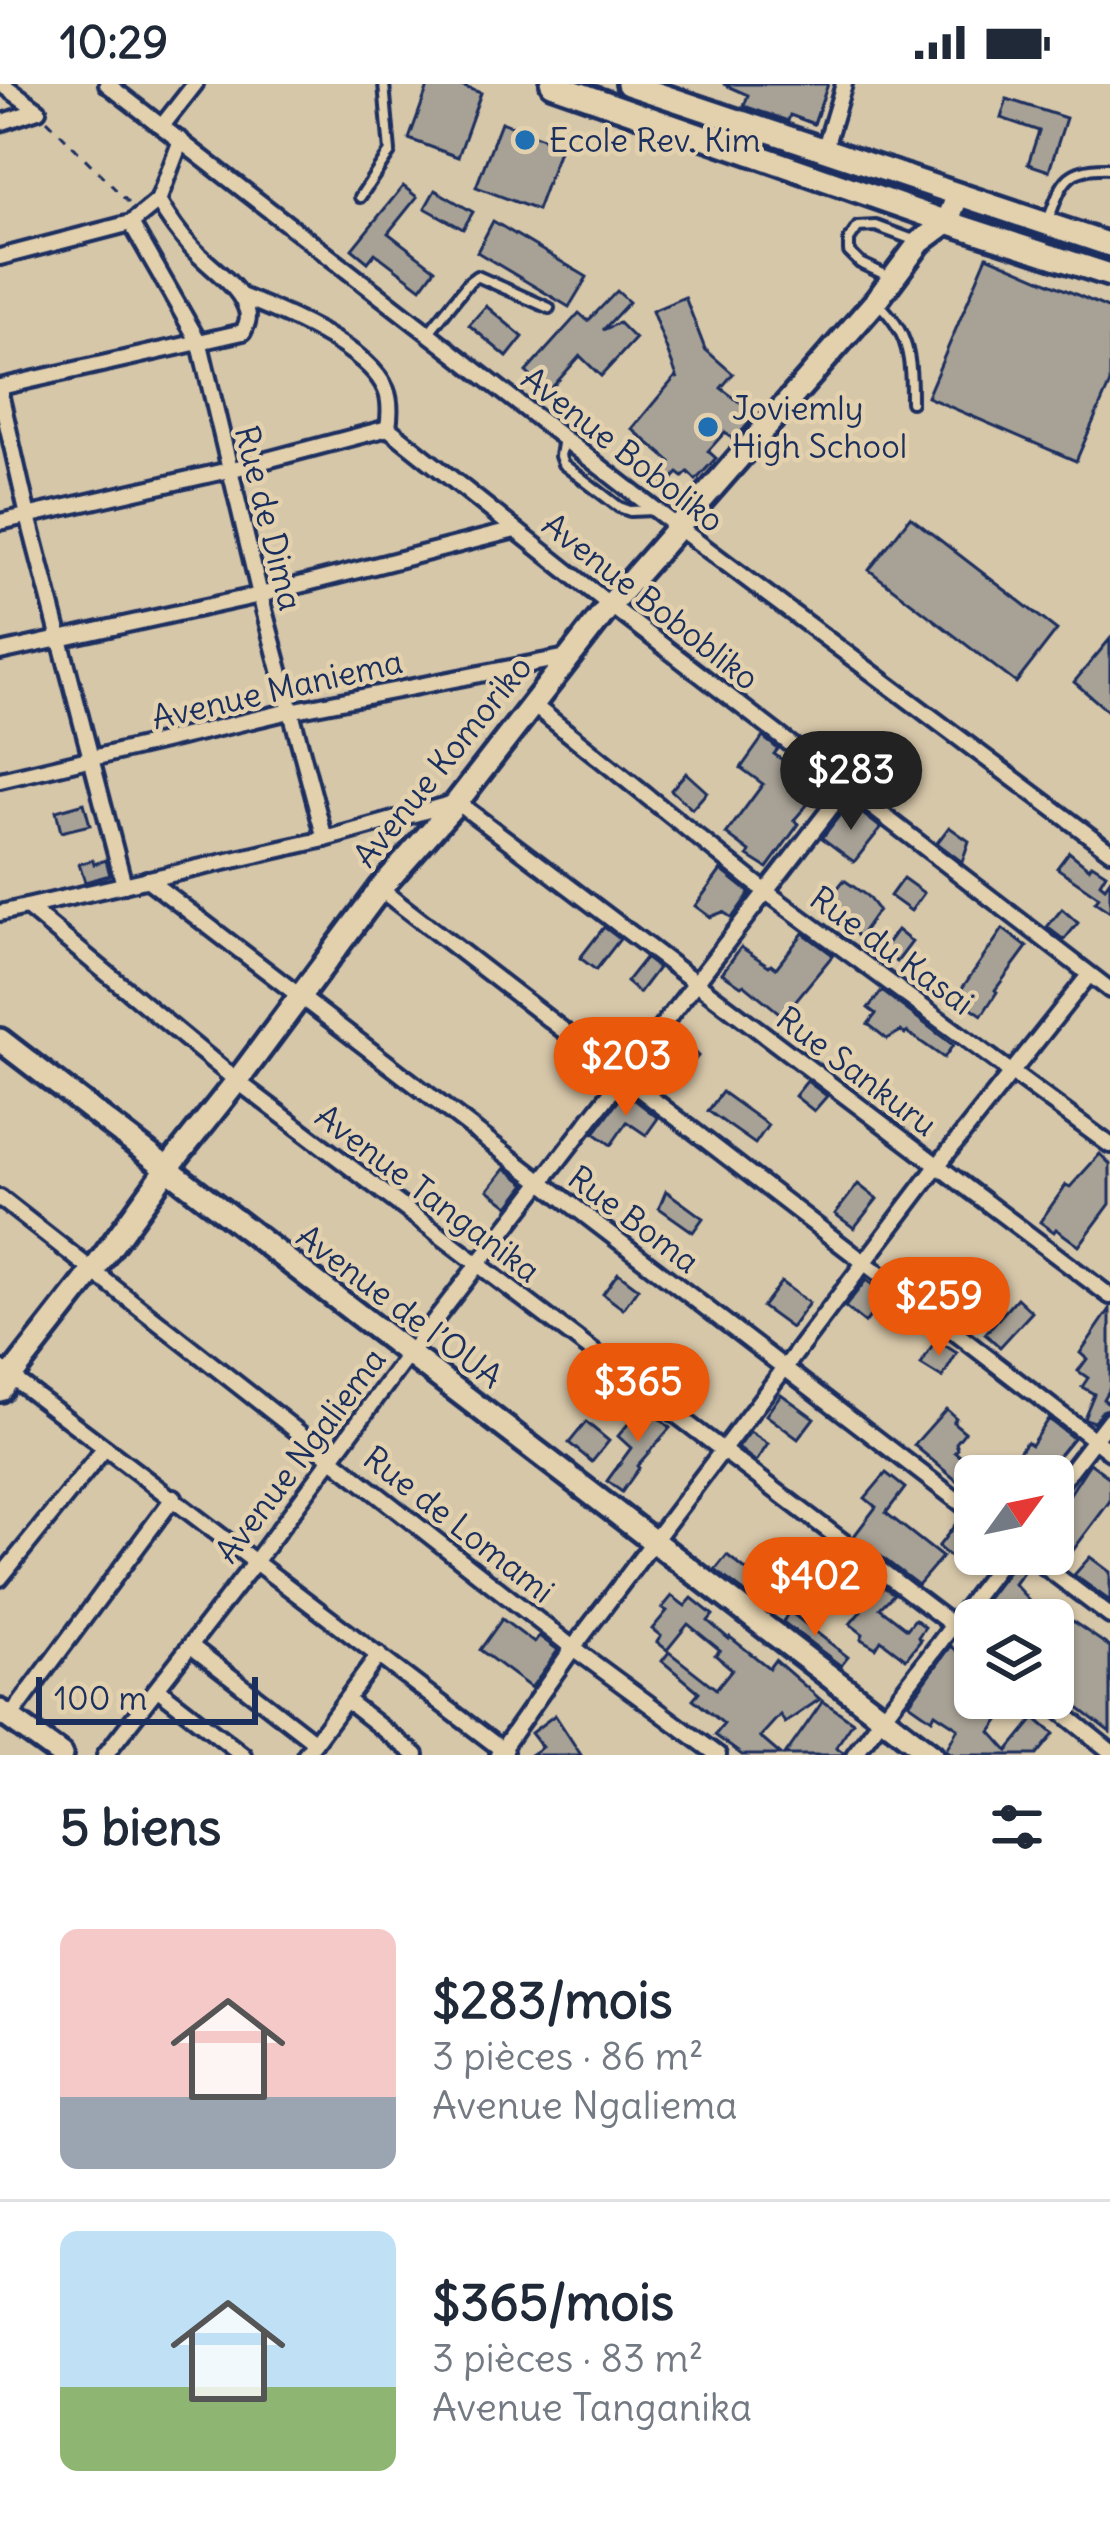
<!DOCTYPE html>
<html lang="fr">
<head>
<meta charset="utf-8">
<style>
  :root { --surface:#fff; --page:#f2f2f3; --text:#1f2937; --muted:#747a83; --line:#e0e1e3; --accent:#ea580c }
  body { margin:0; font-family:Delius,sans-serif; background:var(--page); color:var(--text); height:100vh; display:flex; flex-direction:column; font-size:45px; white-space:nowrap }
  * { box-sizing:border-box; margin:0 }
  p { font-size:39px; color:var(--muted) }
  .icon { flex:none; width:66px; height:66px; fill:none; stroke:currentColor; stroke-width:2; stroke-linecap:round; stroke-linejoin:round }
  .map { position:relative; height:1671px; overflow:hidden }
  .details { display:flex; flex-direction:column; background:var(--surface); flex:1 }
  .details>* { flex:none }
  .needle { width:78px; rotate:57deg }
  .controls { position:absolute; left:954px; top:1371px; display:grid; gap:24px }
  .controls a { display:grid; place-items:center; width:120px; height:120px; border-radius:18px; background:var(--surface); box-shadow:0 3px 9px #0004; font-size:60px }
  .scale { position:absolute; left:36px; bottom:30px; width:222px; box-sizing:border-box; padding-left:12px; border:6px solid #1b2f5e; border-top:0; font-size:33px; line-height:42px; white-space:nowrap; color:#1b2f5e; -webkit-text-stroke:9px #e3d1ae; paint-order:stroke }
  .price { position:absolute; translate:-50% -102px; padding:0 27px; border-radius:42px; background:var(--accent); color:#fff; font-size:39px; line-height:78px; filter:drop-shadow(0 3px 6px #0008) }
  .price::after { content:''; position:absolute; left:50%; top:72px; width:36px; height:27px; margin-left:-18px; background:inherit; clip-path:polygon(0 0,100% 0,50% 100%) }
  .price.selected { background:#222; color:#fff }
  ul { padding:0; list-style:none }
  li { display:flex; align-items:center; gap:36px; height:300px; padding:0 60px }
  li+li { border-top:3px solid var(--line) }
  li span { display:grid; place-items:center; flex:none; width:336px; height:240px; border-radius:18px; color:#555 }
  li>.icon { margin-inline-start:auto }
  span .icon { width:144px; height:144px; fill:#fffc; stroke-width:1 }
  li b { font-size:51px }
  h2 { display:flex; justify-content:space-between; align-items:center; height:144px; padding:0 60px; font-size:51px }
  .status { display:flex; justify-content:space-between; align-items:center; height:84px; padding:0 60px; background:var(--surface); direction:ltr }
  .status svg { height:33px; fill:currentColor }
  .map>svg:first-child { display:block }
  .building { fill:#a8a296; stroke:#1b2f5e; stroke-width:3 }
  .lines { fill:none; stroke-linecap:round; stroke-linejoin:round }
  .lane-casing { stroke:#1b2f5e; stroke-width:16 }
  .street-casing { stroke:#1b2f5e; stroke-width:22 }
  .secondary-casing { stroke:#1b2f5e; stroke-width:30 }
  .primary-casing { stroke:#1b2f5e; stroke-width:30 }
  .path { stroke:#1b2f5e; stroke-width:3; stroke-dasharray:9 9; stroke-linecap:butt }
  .lane { stroke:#e3d1ae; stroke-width:8 }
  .street { stroke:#e3d1ae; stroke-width:14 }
  .secondary { stroke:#e3d1ae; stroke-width:21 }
  .primary { stroke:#e3d1ae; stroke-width:21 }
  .poi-dot { fill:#1f6fb2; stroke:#e3d1ae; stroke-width:4.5 }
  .labels { text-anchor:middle; stroke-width:9; stroke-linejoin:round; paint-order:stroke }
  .poi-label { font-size:33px; fill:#1b2f5e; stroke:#e3d1ae; text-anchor:start }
  .street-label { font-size:33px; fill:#1b2f5e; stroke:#e3d1ae }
</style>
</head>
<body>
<div class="status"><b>10:29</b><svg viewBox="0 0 49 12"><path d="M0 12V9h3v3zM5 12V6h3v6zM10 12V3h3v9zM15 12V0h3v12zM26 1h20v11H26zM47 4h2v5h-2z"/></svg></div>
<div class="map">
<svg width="1110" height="1671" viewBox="0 0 1110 1671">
  <rect width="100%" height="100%" fill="#d7c7a9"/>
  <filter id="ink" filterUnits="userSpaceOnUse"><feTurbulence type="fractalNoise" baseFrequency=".00833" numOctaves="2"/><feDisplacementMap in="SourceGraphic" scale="24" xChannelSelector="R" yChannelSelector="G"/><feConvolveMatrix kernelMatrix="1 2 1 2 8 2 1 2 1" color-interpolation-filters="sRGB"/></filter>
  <g filter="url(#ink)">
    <g class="building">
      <path d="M 429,0 L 456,0 L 481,9 L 458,73 L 409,55 Z"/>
      <path d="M 723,0 L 828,0 L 814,40 L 790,31 L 788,37 L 744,22 L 748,11 Z"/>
      <path d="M 1007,15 L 1066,34 L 1049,87 L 1028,80 L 1039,47 L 1001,34 Z"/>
      <path d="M 501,38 L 561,61 L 537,126 L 476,103 Z"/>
      <path d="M 403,102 L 417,113 L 388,149 L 435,185 L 421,204 L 375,169 L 368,178 L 352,165 Z"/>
      <path d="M 435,106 L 473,128 L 463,145 L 425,124 Z"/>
      <path d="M 493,137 L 587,193 L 569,223 L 477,168 Z"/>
      <path d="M 987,172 L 1110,225 L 1110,299 L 1076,377 L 927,313 Z"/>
      <path d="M 617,207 L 629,218 L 603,246 L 619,239 L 635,255 L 601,292 L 580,272 L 548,308 L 526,288 L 579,229 L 588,237 Z"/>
      <path d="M 685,213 L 705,265 L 733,290 L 721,304 L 756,331 L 734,356 L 725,348 L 708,367 L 716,374 L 696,396 L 688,388 L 683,393 L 678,389 L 666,402 L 657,394 L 671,378 L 632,345 L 676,292 L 678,295 L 652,227 Z"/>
      <path d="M 486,222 L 523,253 L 507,273 L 469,241 Z"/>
      <path d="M 910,433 L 1057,546 L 1016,599 L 869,486 Z"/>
      <path d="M 1110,555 L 1110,629 L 1074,598 Z"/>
      <path d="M 763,653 L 778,665 L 774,670 L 794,684 L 797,679 L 831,705 L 820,719 L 813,714 L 794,736 L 799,740 L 767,784 L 748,772 L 750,768 L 726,750 L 763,700 L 741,684 Z"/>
      <path d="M 686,689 L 707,708 L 692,725 L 671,706 Z"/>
      <path d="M 84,719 L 90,741 L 61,748 L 56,727 Z"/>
      <path d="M 849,719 L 881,744 L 854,778 L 822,754 Z"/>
      <path d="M 949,743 L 969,757 L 962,778 L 937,759 Z"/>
      <path d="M 1069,768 L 1089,784 L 1092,780 L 1106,789 L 1100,799 L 1105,803 L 1110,796 L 1110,828 L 1095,818 L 1099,813 L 1057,784 Z"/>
      <path d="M 93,776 L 94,780 L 106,776 L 110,791 L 85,798 L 79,780 Z"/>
      <path d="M 721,786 L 750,809 L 732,834 L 723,828 L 710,833 L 695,822 Z"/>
      <path d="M 903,794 L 924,809 L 911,827 L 890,812 Z"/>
      <path d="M 844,796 L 867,812 L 878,826 L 859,853 L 824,821 Z"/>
      <path d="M 1062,825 L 1078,839 L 1064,856 L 1047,843 Z"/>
      <path d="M 604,843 L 620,855 L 596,886 L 580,874 Z"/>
      <path d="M 1003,845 L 1027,863 L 995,906 L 997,908 L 982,931 L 956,913 Z"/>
      <path d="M 897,846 L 912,858 L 897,878 L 882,867 Z"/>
      <path d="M 803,849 L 833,871 L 783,932 L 744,900 L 741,902 L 722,889 L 741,863 L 769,882 L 771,880 L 776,884 Z"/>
      <path d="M 645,874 L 658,884 L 639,909 L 626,898 Z"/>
      <path d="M 882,907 L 953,961 L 944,974 L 907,948 L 905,950 L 901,947 L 887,955 L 868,940 L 876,930 L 868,924 Z"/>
      <path d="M 680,954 L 698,972 L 686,986 L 667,969 Z"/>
      <path d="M 807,997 L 827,1012 L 814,1027 L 795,1012 Z"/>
      <path d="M 625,1008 L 658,1034 L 646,1051 L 627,1038 L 611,1061 L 594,1049 Z"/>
      <path d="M 722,1008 L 768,1041 L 755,1060 L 708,1027 Z"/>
      <path d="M 1100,1070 L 1110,1080 L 1110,1120 L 1079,1162 L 1056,1145 L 1054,1148 L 1040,1138 L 1066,1101 L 1070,1103 Z"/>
      <path d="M 505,1084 L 526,1100 L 509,1122 L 488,1106 Z"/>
      <path d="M 858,1100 L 877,1115 L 854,1144 L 835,1130 Z"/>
      <path d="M 666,1107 L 703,1134 L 693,1148 L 659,1124 Z"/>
      <path d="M 618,1189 L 638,1204 L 623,1225 L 603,1210 Z"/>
      <path d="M 866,1196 L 886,1211 L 865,1239 L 845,1223 Z"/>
      <path d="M 781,1198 L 809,1219 L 791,1244 L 762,1223 Z"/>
      <path d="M 1017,1214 L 1032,1228 L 1000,1263 L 985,1250 Z"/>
      <path d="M 1110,1225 L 1110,1303 L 1103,1315 L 1110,1320 L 1110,1324 L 1102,1327 L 1093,1338 L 1084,1334 L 1094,1310 L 1082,1303 L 1088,1294 L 1078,1287 L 1087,1275 L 1080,1269 Z"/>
      <path d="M 936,1256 L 957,1269 L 942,1294 L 921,1281 Z"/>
      <path d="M 672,1260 L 700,1284 L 674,1315 L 655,1300 L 666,1287 L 656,1279 Z"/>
      <path d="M 781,1310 L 814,1334 L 798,1355 L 766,1331 Z"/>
      <path d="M 644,1321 L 670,1344 L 637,1382 L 639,1384 L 622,1408 L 607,1397 L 631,1364 L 618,1352 Z"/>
      <path d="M 946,1325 L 956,1334 L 953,1338 L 965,1348 L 956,1359 L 958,1365 L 955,1368 L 975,1384 L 975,1412 L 914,1361 Z"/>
      <path d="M 1048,1335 L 1073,1354 L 1042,1392 L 1033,1392 L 1012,1377 L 1026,1358 L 1031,1361 Z"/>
      <path d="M 586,1338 L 609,1357 L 592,1378 L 569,1359 Z"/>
      <path d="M 750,1348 L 768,1360 L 756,1378 L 738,1364 Z"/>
      <path d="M 1090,1379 L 1110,1394 L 1110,1417 L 1071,1469 L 1053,1456 L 1053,1427 L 1059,1419 L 1062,1422 Z"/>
      <path d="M 886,1389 L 905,1404 L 886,1429 L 942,1473 L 918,1501 L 854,1452 L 876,1423 L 865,1414 Z"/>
      <path d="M 961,1433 L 975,1441 L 975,1459 L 966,1470 L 985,1470 L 969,1489 L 938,1463 Z"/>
      <path d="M 727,1471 L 757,1495 L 773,1479 L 814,1521 L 811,1525 L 791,1513 L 787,1519 L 769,1501 L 756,1517 L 715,1486 Z"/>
      <path d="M 1090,1473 L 1110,1488 L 1110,1517 L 1074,1491 Z"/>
      <path d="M 1013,1481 L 1023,1488 L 1014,1500 L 1040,1528 L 1046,1519 L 1110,1563 L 1110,1648 L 1053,1605 L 1053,1536 L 971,1536 Z"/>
      <path d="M 850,1497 L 872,1515 L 884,1503 L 894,1510 L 880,1524 L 907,1545 L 915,1535 L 925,1543 L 918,1553 L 921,1556 L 906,1575 L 881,1556 L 876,1564 L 861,1555 L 863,1550 L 850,1540 L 861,1527 L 839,1510 Z"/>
      <path d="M 672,1512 L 685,1522 L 692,1514 L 713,1531 L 708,1537 L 729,1555 L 730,1553 L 769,1584 L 775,1576 L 820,1615 L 785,1639 L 780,1631 L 760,1653 L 781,1671 L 742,1671 L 727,1660 L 715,1651 L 724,1640 L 693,1615 L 699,1608 L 662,1577 L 669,1568 L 716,1605 L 732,1585 L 715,1571 L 720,1566 L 688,1540 L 667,1566 L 657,1558 L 661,1552 L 652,1545 L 667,1527 L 662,1524 Z"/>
      <path d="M 789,1527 L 848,1573 L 841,1582 L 783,1538 Z"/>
      <path d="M 502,1535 L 534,1559 L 539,1552 L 558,1566 L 531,1604 L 480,1566 Z"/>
      <path d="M 951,1562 L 975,1580 L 975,1614 L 980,1614 L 1003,1631 L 991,1648 L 1008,1667 L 1035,1634 L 1054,1650 L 1037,1671 L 954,1671 L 946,1666 L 958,1644 L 935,1629 L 932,1635 L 909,1619 Z"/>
      <path d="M 823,1617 L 853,1638 L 836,1663 L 843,1668 L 843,1671 L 785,1671 Z"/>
      <path d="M 555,1631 L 581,1671 L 530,1671 L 542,1663 L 531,1649 Z"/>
    </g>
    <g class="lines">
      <g class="lane-casing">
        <g id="lane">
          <path d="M 360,113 L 390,68 L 384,0"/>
          <path d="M 1047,139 C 1062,101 1063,82 1110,84"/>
          <path d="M 890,193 L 860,179 L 849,168 L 849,156 L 858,143 L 876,142 L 919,158"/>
          <path d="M 877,218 C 910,249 911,275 911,318"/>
          <path d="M 429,248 L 469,198 L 477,192 L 549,224"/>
          <path d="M 563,354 L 560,372 L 563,380 L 619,423 L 630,427 L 654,426"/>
        </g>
      </g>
      <g class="street-casing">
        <g id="street">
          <path d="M 2,0 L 38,26"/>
          <path d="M 107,0 L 679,444 L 1110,767"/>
          <path d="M 0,39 L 38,26"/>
          <path d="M 162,42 L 195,0"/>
          <path d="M 824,67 L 844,0"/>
          <path d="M 131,139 L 200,260 L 260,511 L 325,755"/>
          <path d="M 0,173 L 131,139 L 158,117"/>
          <path d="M 241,212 C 282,228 368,263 386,306 C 391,318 390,331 388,344 L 610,521 L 1110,906"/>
          <path d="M 0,303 L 243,248 C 248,238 250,232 245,221 C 236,199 208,182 192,164 C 179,150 168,134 158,117 L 181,56"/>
          <path d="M 0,309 L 28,432 L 124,801"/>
          <path d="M 0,438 L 229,386 L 388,344"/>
          <path d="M 0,568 L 260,511 L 515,446"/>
          <path d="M 532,620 L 765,807 L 1110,1061"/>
          <path d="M 0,696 L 290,627 L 567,573"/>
          <path d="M 147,795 L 975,1430"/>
          <path d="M 380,805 L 1110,1368"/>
          <path d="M 27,823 L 237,997 L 975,1558"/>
          <path d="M 0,829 L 325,755 L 457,718 L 1110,1212"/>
          <path d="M 0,1114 L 573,1564 L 718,1671"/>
          <path d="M 0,1284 L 505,1668"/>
          <path d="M 1053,1409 L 1110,1335"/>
          <path d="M 1028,1470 L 1110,1532"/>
          <path d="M 0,1494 L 105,1364"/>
          <path d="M 191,1562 L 315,1658"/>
          <path d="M 158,1605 L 243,1671"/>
          <path d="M 1044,1614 L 1110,1667"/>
          <path d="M 346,1616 L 416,1671"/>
          <path d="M 9,1635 L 174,1413"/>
          <path d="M 105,1671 L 255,1478 L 408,1271 L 846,704"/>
          <path d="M 305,1671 L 379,1571"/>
          <path d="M 498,1671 L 573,1564 L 938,1081 L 1089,891"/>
          <path d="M 854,1671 L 1007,1470"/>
        </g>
      </g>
      <g class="secondary-casing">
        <g id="secondary">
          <path d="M 0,956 L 932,1671"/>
          <path d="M 0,1306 L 94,1186 L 167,1085 L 237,997 L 380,805 L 457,718 L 610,521 L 876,217 L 920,158 L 947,138 L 958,111"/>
          <path d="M 0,1627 L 61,1671"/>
        </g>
      </g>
      <g class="primary-casing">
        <g id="primary">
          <path d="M 552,0 L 947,138 L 1110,191"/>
          <path d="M 628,0 L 1110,161"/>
        </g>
      </g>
      <path class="path" d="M 47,36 L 129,119"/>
      <use href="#lane" class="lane"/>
      <use href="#street" class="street"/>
      <use href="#secondary" class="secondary"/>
      <use href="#primary" class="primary"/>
    </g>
  </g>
  <g class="poi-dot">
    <circle cx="525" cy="56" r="12"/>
    <circle cx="708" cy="343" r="12"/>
  </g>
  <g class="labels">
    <g class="poi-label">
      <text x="549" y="68">Ecole Rev. Kim</text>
      <text x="732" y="336">Joviemly<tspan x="732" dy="38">High School</tspan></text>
    </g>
    <g class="street-label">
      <text transform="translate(623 365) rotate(38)" y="12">Avenue Boboliko</text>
      <text transform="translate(269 434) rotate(76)" y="12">Rue de Dima</text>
      <text transform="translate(651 517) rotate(38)" y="12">Avenue Bobobliko</text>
      <text transform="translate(277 605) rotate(-13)" y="12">Avenue Maniema</text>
      <text transform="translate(442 677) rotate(-51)" y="12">Avenue Komoriko</text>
      <text transform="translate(892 866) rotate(36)" y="12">Rue du Kasai</text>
      <text transform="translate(857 987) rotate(37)" y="12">Rue Sankuru</text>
      <text transform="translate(428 1109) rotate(37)" y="12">Avenue Tanganika</text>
      <text transform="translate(634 1135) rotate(37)" y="12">Rue Boma</text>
      <text transform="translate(400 1222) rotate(37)" y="12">Avenue de l’OUA</text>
      <text transform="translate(300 1371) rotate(-53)" y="12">Avenue Ngaliema</text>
      <text transform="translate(459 1440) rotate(38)" y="12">Rue de Lomami</text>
    </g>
  </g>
</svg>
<div class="controls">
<a><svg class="needle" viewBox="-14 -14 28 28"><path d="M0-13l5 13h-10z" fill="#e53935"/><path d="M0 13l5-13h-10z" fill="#747a83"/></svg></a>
<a><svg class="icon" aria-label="layers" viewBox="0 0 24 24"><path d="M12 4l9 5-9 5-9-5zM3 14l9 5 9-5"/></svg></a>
</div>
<div class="scale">100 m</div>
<b class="price selected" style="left:851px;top:749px">$283</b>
<b class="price" style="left:626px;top:1035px">$203</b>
<b class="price" style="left:939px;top:1275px">$259</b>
<b class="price" style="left:638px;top:1361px">$365</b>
<b class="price" style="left:815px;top:1555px">$402</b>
</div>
<section class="details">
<h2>5 biens<svg class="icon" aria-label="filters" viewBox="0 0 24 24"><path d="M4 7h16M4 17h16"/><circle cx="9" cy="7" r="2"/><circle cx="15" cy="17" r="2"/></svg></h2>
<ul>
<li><span style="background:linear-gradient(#f6c9c9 70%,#9aa5b1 0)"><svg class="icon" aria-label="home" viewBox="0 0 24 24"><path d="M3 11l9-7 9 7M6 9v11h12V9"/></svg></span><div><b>$283/mois</b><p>3 pièces · 86 m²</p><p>Avenue Ngaliema</p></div></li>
<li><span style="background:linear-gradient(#bfe0f5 65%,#8fb573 0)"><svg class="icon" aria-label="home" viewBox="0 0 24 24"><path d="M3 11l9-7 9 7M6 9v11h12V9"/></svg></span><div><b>$365/mois</b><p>3 pièces · 83 m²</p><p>Avenue Tanganika</p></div></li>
</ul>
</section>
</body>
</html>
